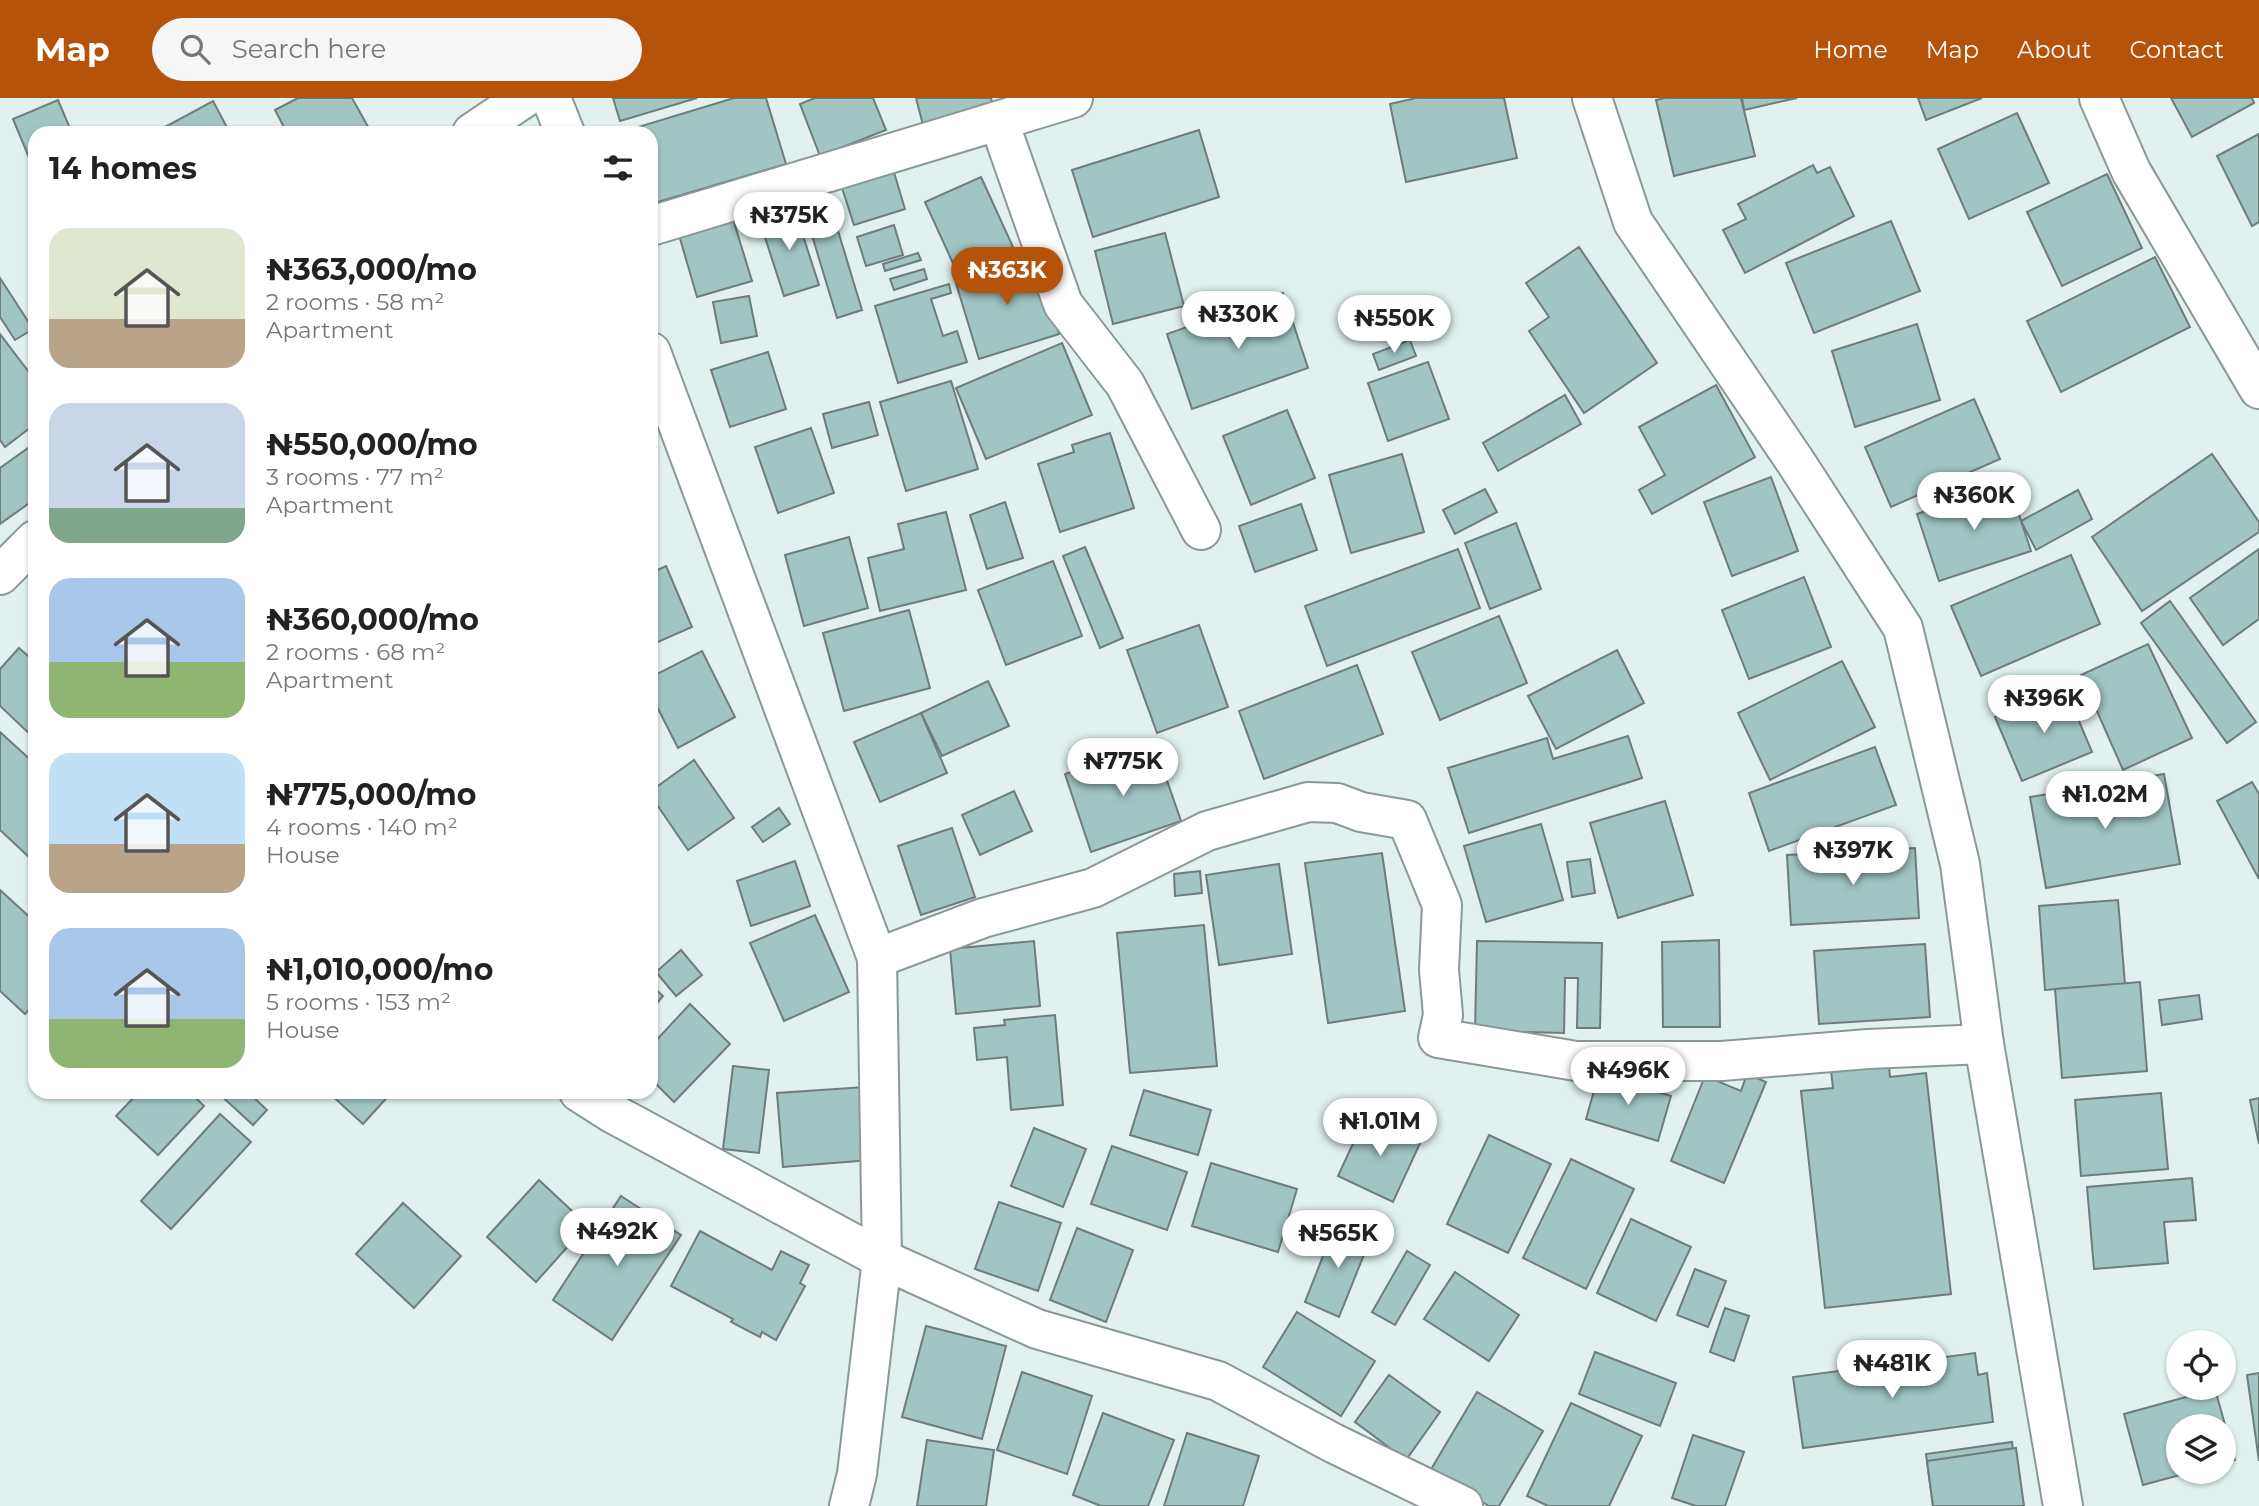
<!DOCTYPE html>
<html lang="en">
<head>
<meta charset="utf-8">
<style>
  :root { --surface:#fff; --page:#f6f6f6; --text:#222; --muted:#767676; --accent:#b45309 }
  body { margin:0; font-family:Montserrat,sans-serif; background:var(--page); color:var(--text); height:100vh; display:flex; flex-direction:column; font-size:26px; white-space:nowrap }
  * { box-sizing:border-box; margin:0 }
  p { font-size:23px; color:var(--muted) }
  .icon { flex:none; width:38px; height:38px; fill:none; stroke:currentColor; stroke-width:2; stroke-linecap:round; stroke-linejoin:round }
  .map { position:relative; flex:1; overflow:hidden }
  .side { position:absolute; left:28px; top:28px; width:630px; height:973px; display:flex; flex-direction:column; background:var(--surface); border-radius:21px; box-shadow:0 2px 5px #0004 }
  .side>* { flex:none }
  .buttons { position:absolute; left:2166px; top:1232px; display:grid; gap:14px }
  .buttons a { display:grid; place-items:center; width:70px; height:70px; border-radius:50%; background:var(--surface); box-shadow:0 2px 5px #0004; font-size:35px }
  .price { position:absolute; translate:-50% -60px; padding:0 16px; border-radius:24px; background:#fff; color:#222; font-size:23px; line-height:46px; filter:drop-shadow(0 2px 4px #0008) }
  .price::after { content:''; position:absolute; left:50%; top:42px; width:21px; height:16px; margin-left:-10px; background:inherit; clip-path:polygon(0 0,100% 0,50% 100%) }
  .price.selected { background:var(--accent); color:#fff }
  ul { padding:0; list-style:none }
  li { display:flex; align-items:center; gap:21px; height:175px; padding:0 21px }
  li span { display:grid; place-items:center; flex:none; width:196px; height:140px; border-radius:21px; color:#555 }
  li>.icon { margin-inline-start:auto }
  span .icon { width:84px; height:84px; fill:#fffc; stroke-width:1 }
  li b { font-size:30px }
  h2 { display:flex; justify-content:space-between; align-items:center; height:84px; padding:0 21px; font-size:30px }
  header { display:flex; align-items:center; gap:42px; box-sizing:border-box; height:98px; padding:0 35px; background:var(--accent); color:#fff }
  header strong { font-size:33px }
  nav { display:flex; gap:38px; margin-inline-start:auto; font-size:24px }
  .search { width:490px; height:63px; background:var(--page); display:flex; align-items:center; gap:18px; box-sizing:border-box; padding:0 24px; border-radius:38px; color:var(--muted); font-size:26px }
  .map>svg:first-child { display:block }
  .building { fill:#a0c5c3; stroke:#6e7d7c; stroke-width:2 }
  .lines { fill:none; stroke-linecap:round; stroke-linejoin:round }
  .street-casing { stroke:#8a9998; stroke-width:42 }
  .street { stroke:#fff; stroke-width:38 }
</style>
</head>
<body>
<header>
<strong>Map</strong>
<div class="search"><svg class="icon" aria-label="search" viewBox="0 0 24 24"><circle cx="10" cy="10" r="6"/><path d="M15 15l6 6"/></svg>Search here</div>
<nav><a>Home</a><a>Map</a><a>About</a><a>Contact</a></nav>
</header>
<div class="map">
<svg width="2259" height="1408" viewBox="0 0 2259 1408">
  <rect width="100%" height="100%" fill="#e0f1ef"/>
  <g class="building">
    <path d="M 298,0 L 352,0 L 371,34 L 287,35 L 275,12 Z"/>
    <path d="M 613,0 L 697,0 L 620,23 Z"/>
    <path d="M 734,0 L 766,0 L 786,66 L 651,106 L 651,35 L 626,35 L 625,33 Z"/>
    <path d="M 815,0 L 873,0 L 886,32 L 820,58 L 800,6 Z"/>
    <path d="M 916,0 L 991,0 L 994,11 L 924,31 Z"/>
    <path d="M 1416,0 L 1504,0 L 1517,60 L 1406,84 L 1390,6 Z"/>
    <path d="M 1665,0 L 1741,0 L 1755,58 L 1674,78 L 1656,2 Z"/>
    <path d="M 1742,0 L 1797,0 L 1744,12 Z"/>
    <path d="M 1918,0 L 1982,0 L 1926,22 Z"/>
    <path d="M 2171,0 L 2252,0 L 2254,5 L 2192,39 Z"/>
    <path d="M 58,2 L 72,35 L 35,35 L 35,74 L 13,21 Z"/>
    <path d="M 213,3 L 230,35 L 154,35 Z"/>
    <path d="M 2017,15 L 2049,85 L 1969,121 L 1938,51 Z"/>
    <path d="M 1199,32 L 1219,99 L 1093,139 L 1072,72 Z"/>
    <path d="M 2259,36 L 2259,124 L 2252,128 L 2217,58 Z"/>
    <path d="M 1813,67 L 1817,75 L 1830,69 L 1854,118 L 1745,175 L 1723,132 L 1746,121 L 1738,106 Z"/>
    <path d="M 893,71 L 905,111 L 854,127 L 841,87 Z"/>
    <path d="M 2107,76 L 2142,150 L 2062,188 L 2027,114 Z"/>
    <path d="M 981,79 L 1013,149 L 957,174 L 925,104 Z"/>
    <path d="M 826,93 L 862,212 L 837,220 L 801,101 Z"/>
    <path d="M 794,110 L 819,187 L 784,198 L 759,121 Z"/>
    <path d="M 733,121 L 752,183 L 697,199 L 679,137 Z"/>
    <path d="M 1891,123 L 1920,193 L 1814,235 L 1786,165 Z"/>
    <path d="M 894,127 L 903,157 L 866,168 L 857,139 Z"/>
    <path d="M 1165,135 L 1184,208 L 1113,226 L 1095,153 Z"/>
    <path d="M 1579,149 L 1657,265 L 1584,315 L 1529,233 L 1549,219 L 1526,185 Z"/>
    <path d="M 918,155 L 921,162 L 885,173 L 883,166 Z"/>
    <path d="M 1036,158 L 1059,236 L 979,261 L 955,182 Z"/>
    <path d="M 2155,159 L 2190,229 L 2061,294 L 2027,223 Z"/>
    <path d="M 924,171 L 927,181 L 894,192 L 890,181 Z"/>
    <path d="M 0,180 L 33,231 L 15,242 L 0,219 Z"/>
    <path d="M 949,186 L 951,195 L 931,201 L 943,238 L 957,233 L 967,264 L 898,285 L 875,208 Z"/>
    <path d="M 1283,195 L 1308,270 L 1192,311 L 1167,236 Z"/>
    <path d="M 749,198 L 757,238 L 721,245 L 713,204 Z"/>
    <path d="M 1917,226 L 1940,302 L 1855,329 L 1832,253 Z"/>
    <path d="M 0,236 L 35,282 L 35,326 L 5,349 L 0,342 Z"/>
    <path d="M 1410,242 L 1416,258 L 1379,272 L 1373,256 Z"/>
    <path d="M 1062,245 L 1092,317 L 986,361 L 956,290 Z"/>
    <path d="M 768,254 L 786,311 L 730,329 L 711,272 Z"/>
    <path d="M 1428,264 L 1449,321 L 1388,343 L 1368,285 Z"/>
    <path d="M 951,283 L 978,371 L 906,393 L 880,304 Z"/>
    <path d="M 1716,287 L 1755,359 L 1652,416 L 1639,392 L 1665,377 L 1639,329 Z"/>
    <path d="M 1565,297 L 1581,326 L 1498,373 L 1483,345 Z"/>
    <path d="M 1974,301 L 2000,361 L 1891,409 L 1865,349 Z"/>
    <path d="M 869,304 L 878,337 L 832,350 L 823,316 Z"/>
    <path d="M 1287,312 L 1315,380 L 1251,407 L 1223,338 Z"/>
    <path d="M 811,330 L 834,395 L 778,415 L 755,349 Z"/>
    <path d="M 1110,335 L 1134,410 L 1060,434 L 1038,366 L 1074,354 L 1072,347 Z"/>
    <path d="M 35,345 L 35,401 L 0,426 L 0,370 Z"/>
    <path d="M 1402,356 L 1424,434 L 1351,455 L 1329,377 Z"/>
    <path d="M 2212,356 L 2259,424 L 2259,434 L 2142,513 L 2092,439 Z"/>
    <path d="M 1771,379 L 1798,453 L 1732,478 L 1704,404 Z"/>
    <path d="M 2009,386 L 2031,453 L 1939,483 L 1917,416 Z"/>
    <path d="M 1485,391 L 1497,414 L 1455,436 L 1443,412 Z"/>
    <path d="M 2078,392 L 2092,421 L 2036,452 L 2021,423 Z"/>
    <path d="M 1005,404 L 1023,460 L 987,471 L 970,417 Z"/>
    <path d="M 1301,406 L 1317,452 L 1255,474 L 1239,428 Z"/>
    <path d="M 946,414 L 966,492 L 880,513 L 868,460 L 904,451 L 898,426 Z"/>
    <path d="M 1516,425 L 1541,491 L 1490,511 L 1465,445 Z"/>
    <path d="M 849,439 L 868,510 L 804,528 L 785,457 Z"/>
    <path d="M 1085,449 L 1123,540 L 1100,550 L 1063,458 Z"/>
    <path d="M 1458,451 L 1480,510 L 1327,568 L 1305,508 Z"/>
    <path d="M 2259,451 L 2259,521 L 2223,547 L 2190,500 Z"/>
    <path d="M 2071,457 L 2100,526 L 1981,578 L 1951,508 Z"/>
    <path d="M 1053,463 L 1082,538 L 1006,567 L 978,492 Z"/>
    <path d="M 666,468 L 692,529 L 651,547 L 651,475 Z"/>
    <path d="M 1804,479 L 1831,549 L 1749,581 L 1722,512 Z"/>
    <path d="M 2170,503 L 2256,624 L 2227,645 L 2141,525 Z"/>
    <path d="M 909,512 L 930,590 L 844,613 L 823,535 Z"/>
    <path d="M 1499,518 L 1527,585 L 1440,622 L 1412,554 Z"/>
    <path d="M 1199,527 L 1228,609 L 1157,635 L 1127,552 Z"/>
    <path d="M 2148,546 L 2192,640 L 2123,672 L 2081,577 Z"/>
    <path d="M 19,550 L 35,564 L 35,641 L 0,608 L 0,571 Z"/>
    <path d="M 1617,552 L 1644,605 L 1556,651 L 1528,598 Z"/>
    <path d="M 702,553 L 735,619 L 678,650 L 651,597 L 651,579 Z"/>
    <path d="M 1842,563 L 1875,629 L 1770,682 L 1738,615 Z"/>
    <path d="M 1357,567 L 1383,636 L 1264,681 L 1239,613 Z"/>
    <path d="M 988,583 L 1009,628 L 942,658 L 921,615 Z"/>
    <path d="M 2065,590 L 2092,654 L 2022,683 L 1995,619 Z"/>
    <path d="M 921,615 L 947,675 L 880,704 L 854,644 Z"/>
    <path d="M 0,634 L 35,666 L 35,755 L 30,760 L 0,732 Z"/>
    <path d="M 1628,638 L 1642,680 L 1469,735 L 1448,670 L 1547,640 L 1553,661 Z"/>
    <path d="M 1154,645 L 1181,723 L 1091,754 L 1065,676 Z"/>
    <path d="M 1875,649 L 1896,707 L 1769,753 L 1749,695 Z"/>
    <path d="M 694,662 L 734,720 L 688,752 L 651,698 L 651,693 Z"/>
    <path d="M 2164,676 L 2180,766 L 2046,790 L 2030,699 Z"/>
    <path d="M 2252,684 L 2259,696 L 2259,781 L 2217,703 Z"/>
    <path d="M 1014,693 L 1032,733 L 980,757 L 962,717 Z"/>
    <path d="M 1665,703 L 1693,797 L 1618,820 L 1590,725 Z"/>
    <path d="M 779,710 L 790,726 L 763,744 L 752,729 Z"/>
    <path d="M 1541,726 L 1563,802 L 1486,824 L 1464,748 Z"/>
    <path d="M 952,730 L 975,799 L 921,817 L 898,748 Z"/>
    <path d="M 1915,750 L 1919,820 L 1791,827 L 1787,757 Z"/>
    <path d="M 1382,755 L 1405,913 L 1328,925 L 1305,765 Z"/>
    <path d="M 1590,761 L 1595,795 L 1572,799 L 1567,764 Z"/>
    <path d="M 795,763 L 810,808 L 751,828 L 737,783 Z"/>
    <path d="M 1279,766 L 1292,856 L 1219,867 L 1206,777 Z"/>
    <path d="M 1200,773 L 1202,795 L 1175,798 L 1174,776 Z"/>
    <path d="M 0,792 L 35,824 L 35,905 L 25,916 L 0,893 Z"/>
    <path d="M 2118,802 L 2125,886 L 2045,892 L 2039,808 Z"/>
    <path d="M 815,817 L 849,894 L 784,923 L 750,845 Z"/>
    <path d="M 1204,827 L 1217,968 L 1130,975 L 1117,835 Z"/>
    <path d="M 1719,842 L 1720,929 L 1663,929 L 1662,844 Z"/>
    <path d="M 1034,843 L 1040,908 L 956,916 L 950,851 Z"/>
    <path d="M 1477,843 L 1602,845 L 1600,930 L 1577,930 L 1578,880 L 1565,880 L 1564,935 L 1475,933 Z"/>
    <path d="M 1925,846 L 1930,919 L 1819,926 L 1814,853 Z"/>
    <path d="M 681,852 L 702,877 L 676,898 L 656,874 Z"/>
    <path d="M 2140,884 L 2147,973 L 2062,980 L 2055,891 Z"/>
    <path d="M 651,887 L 663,898 L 651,912 Z"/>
    <path d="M 2199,897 L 2202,921 L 2162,927 L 2159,902 Z"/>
    <path d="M 690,906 L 730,946 L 674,1004 L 651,981 L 651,948 Z"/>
    <path d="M 1055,917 L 1063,1007 L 1011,1012 L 1007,959 L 977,962 L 974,930 L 1005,927 L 1004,922 Z"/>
    <path d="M 1888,958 L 1890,979 L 1926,975 L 1951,1196 L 1825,1210 L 1801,993 L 1833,990 L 1830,964 Z"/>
    <path d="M 733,968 L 769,972 L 759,1055 L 723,1051 Z"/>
    <path d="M 1599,975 L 1671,998 L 1658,1043 L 1586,1021 Z"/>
    <path d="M 1747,976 L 1766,984 L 1724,1085 L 1671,1063 L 1705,978 L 1741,993 Z"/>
    <path d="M 865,989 L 871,1062 L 783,1069 L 777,995 Z"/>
    <path d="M 1144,992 L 1211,1012 L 1198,1057 L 1130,1037 Z"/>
    <path d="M 139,994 L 190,994 L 204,1008 L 158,1057 L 116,1018 Z"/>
    <path d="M 217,994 L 248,994 L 267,1012 L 253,1027 Z"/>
    <path d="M 328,994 L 392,994 L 363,1026 Z"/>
    <path d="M 2161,995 L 2168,1071 L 2081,1078 L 2075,1002 Z"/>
    <path d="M 2259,1000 L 2259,1046 L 2250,1002 Z"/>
    <path d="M 1367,1015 L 1422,1041 L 1393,1104 L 1338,1078 Z"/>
    <path d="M 220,1016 L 251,1044 L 171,1131 L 141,1103 Z"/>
    <path d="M 1034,1030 L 1086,1051 L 1063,1109 L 1011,1088 Z"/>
    <path d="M 1489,1037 L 1551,1066 L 1508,1155 L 1447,1126 Z"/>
    <path d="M 1112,1048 L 1187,1074 L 1167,1132 L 1091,1106 Z"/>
    <path d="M 1571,1061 L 1634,1091 L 1586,1191 L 1523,1160 Z"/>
    <path d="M 1211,1065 L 1297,1091 L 1278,1154 L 1192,1128 Z"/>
    <path d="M 2192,1080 L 2196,1122 L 2164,1124 L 2168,1165 L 2094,1171 L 2087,1089 Z"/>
    <path d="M 539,1082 L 587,1127 L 536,1184 L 487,1139 Z"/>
    <path d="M 621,1098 L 681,1137 L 612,1242 L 553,1202 Z"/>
    <path d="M 999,1104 L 1061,1125 L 1038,1193 L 975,1171 Z"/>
    <path d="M 403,1105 L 461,1158 L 414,1210 L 356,1156 Z"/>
    <path d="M 1631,1121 L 1691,1149 L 1656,1223 L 1597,1195 Z"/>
    <path d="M 1336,1125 L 1371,1139 L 1339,1219 L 1305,1204 Z"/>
    <path d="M 1077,1130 L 1133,1152 L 1106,1224 L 1050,1202 Z"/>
    <path d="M 700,1133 L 772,1172 L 781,1153 L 809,1167 L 800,1185 L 805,1188 L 776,1242 L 762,1234 L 760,1239 L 731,1224 L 733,1221 L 671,1188 Z"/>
    <path d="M 1407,1153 L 1430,1167 L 1395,1227 L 1372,1214 Z"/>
    <path d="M 1695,1171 L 1726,1183 L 1708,1229 L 1677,1217 Z"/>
    <path d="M 1455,1174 L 1519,1217 L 1489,1263 L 1424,1221 Z"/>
    <path d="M 1725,1210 L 1749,1218 L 1734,1263 L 1710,1254 Z"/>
    <path d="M 1297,1214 L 1375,1263 L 1341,1318 L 1263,1269 Z"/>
    <path d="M 926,1228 L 1006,1248 L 982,1341 L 902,1319 Z"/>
    <path d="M 1595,1254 L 1676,1285 L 1660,1328 L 1579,1296 Z"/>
    <path d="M 1975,1255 L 1978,1277 L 1987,1275 L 1993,1324 L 1803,1350 L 1793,1279 Z"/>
    <path d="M 1022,1274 L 1092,1298 L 1067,1376 L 997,1352 Z"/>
    <path d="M 2259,1275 L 2259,1363 L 2247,1277 Z"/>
    <path d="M 1389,1277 L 1440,1314 L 1406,1362 L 1355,1324 Z"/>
    <path d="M 2215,1291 L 2235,1362 L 2224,1365 L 2224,1328 L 2179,1328 L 2179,1374 L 2191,1374 L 2143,1387 L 2124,1316 Z"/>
    <path d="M 1477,1294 L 1543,1333 L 1499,1408 L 1489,1408 L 1430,1373 Z"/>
    <path d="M 1571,1305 L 1642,1338 L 1609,1408 L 1548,1408 L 1527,1398 Z"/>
    <path d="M 1103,1315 L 1174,1342 L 1148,1408 L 1101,1408 L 1073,1397 Z"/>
    <path d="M 1187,1335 L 1259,1358 L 1243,1408 L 1164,1408 Z"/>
    <path d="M 1693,1337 L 1744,1354 L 1725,1408 L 1696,1408 L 1672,1400 Z"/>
    <path d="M 927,1342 L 994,1352 L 986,1408 L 917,1408 Z"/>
    <path d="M 2012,1344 L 2021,1408 L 1933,1408 L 1926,1356 Z"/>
    <path d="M 2016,1350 L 2024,1408 L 1933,1408 L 1927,1363 Z"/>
  </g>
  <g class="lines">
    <g class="street-casing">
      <g id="street">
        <path d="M 551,0 L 565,35"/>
        <path d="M 1592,0 L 1633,124 L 1797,366 L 1903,530 L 1960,766 L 1984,946 L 2063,1408"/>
        <path d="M 2099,0 L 2131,73 L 2259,291"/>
        <path d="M 999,24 L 1063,206 L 1125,286 L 1201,432"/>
        <path d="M 472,35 L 524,0"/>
        <path d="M 651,128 L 1073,0"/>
        <path d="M 651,254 L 877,860 L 882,1161 L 857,1376 L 849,1408"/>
        <path d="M 0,477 L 35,442"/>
        <path d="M 877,860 L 983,820 L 1093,790 L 1207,733 L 1308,704 L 1337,705 L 1361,714 L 1407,722 L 1442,807 L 1439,872 L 1443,917 L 1438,940 L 1576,963 L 1722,963 L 1868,951 L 1984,946"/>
        <path d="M 579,994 L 612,1015 L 882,1161 L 1037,1231 L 1218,1283 L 1333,1345 L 1463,1408"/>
      </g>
    </g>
    <use href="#street" class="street"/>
  </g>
</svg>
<div class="buttons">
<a><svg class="icon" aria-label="locate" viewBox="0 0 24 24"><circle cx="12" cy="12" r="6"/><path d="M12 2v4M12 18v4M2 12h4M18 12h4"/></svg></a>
<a><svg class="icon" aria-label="layers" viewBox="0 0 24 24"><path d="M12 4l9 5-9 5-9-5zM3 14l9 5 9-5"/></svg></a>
</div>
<b class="price" style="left:789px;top:154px">₦375K</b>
<b class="price selected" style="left:1007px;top:209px">₦363K</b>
<b class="price" style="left:1238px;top:253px">₦330K</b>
<b class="price" style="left:1394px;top:257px">₦550K</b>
<b class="price" style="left:1974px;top:434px">₦360K</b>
<b class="price" style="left:2044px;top:637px">₦396K</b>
<b class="price" style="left:1123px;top:700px">₦775K</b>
<b class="price" style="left:2105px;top:733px">₦1.02M</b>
<b class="price" style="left:1853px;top:789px">₦397K</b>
<b class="price" style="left:1628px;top:1009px">₦496K</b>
<b class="price" style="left:1380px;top:1060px">₦1.01M</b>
<b class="price" style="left:617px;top:1170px">₦492K</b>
<b class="price" style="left:1338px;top:1172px">₦565K</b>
<b class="price" style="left:1892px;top:1302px">₦481K</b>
<section class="side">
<h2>14 homes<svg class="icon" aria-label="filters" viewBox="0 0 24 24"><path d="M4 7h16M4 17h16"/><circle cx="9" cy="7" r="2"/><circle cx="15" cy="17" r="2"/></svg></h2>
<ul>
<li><span style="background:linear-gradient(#dfe7d0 65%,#b9a48a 0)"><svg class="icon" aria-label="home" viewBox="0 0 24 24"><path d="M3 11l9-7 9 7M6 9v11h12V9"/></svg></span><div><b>₦363,000/mo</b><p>2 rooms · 58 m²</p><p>Apartment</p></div></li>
<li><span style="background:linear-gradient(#c9d6e8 75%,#7fa58c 0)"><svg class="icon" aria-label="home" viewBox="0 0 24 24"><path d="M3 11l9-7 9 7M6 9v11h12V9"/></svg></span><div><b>₦550,000/mo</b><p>3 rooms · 77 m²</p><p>Apartment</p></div></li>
<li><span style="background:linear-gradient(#a9c7e8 60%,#8fb573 0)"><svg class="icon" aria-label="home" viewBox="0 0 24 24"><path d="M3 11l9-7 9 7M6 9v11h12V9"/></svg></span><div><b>₦360,000/mo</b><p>2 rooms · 68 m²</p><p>Apartment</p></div></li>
<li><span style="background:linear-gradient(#bfe0f5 65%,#b9a48a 0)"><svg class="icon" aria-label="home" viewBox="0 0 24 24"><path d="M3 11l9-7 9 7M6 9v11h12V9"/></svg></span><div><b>₦775,000/mo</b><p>4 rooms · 140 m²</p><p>House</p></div></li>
<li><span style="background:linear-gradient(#a9c7e8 65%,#8fb573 0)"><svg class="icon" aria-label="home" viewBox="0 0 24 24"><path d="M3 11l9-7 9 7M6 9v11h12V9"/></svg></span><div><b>₦1,010,000/mo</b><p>5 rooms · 153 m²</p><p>House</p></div></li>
</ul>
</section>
</div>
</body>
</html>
